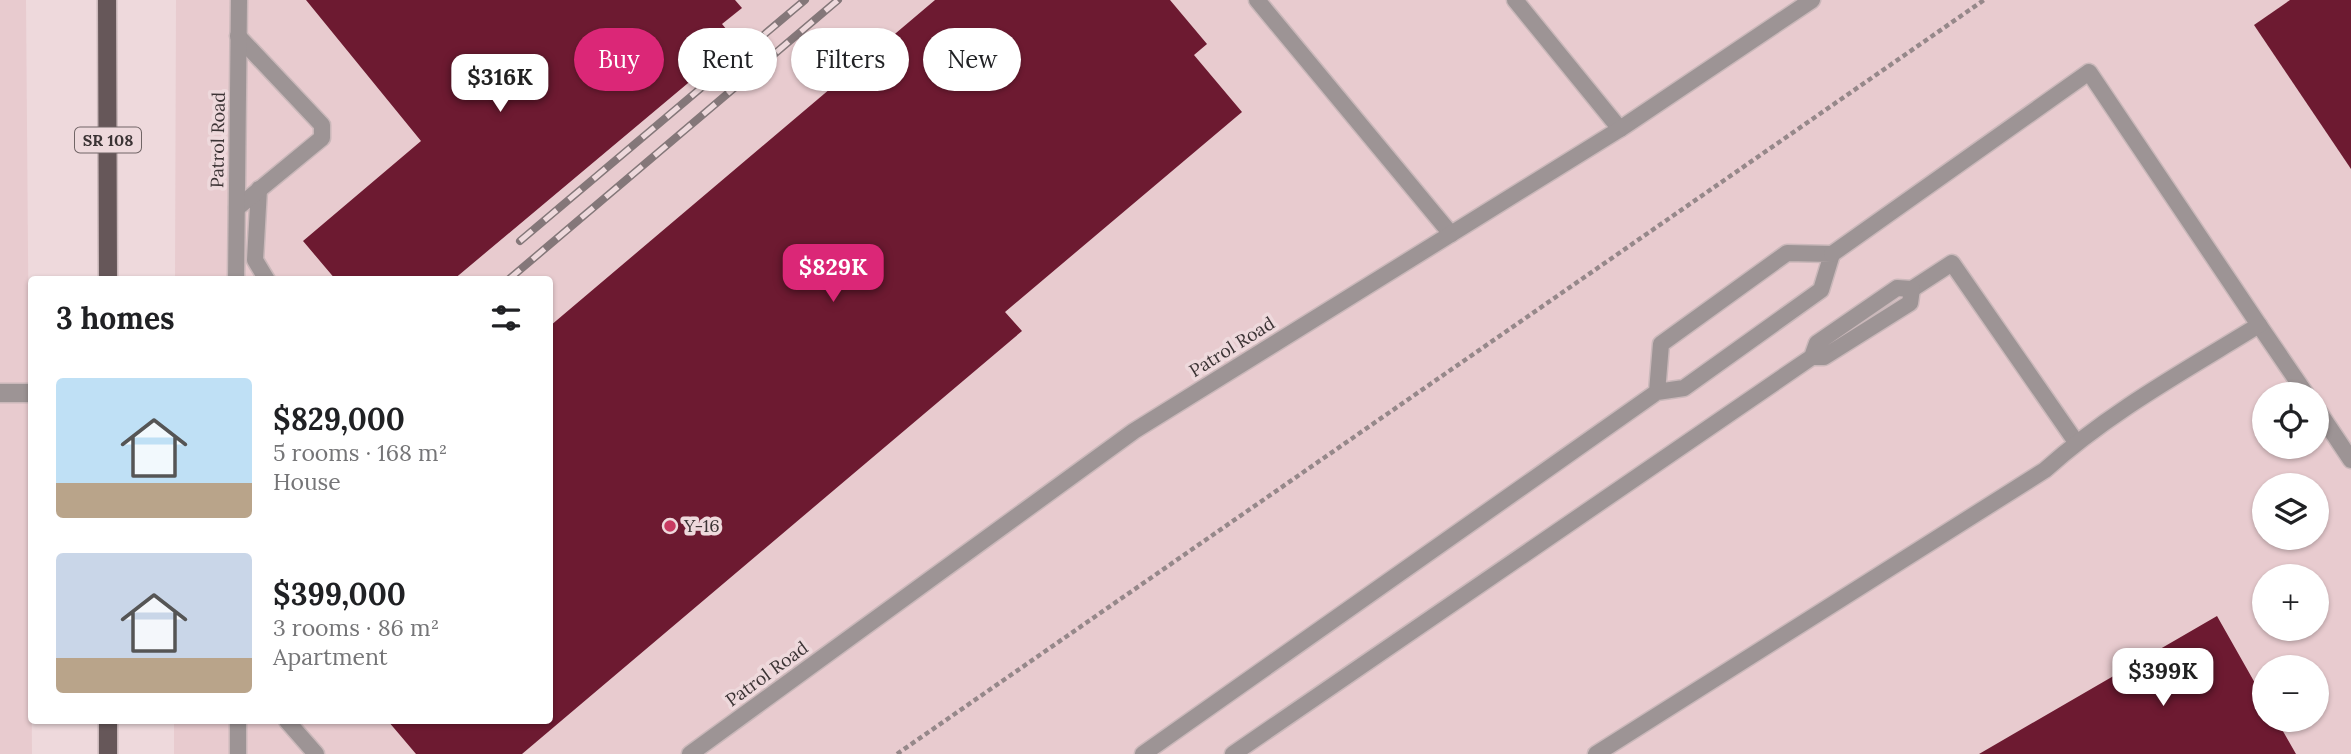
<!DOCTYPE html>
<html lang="en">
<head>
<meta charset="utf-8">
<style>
  :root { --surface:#fff; --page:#f6f6f6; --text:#202124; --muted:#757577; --accent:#db2777 }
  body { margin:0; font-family:Lora,serif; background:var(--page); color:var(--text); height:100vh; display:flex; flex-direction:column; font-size:26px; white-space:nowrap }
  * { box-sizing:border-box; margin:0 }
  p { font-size:23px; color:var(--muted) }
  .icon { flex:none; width:38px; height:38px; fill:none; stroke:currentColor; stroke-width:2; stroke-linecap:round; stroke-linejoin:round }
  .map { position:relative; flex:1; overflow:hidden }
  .drawer { position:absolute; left:28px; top:276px; width:525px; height:448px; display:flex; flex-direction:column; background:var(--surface); border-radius:7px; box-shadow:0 2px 5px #0004 }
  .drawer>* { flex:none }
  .banner { position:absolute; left:574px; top:28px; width:665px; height:63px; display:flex; gap:14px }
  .fabs { position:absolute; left:2252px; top:382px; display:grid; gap:14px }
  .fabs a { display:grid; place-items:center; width:77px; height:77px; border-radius:50%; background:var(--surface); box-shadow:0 2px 5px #0004; font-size:35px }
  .price { position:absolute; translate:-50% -60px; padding:0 16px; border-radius:14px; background:#fff; color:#222; font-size:23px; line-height:46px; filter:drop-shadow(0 2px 4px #0008) }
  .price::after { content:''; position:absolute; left:50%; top:42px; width:21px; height:16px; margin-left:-10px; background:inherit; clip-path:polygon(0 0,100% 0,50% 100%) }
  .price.selected { background:var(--accent); color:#fff }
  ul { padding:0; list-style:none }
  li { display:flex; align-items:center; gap:21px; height:175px; padding:0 28px }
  li span { display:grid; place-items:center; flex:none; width:196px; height:140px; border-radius:7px; color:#555 }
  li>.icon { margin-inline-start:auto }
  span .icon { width:84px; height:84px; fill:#fffc; stroke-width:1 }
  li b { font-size:30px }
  h2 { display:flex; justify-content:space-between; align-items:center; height:84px; padding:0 28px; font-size:30px }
  .chip { padding:0 24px; border-radius:32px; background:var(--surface); box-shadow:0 2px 5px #0004; font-size:24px; line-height:63px }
  .chip.selected { background:var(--accent); color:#fff }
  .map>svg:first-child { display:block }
  .built { fill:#e8cbcf; fill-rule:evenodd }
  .building { fill:#6d1a31 }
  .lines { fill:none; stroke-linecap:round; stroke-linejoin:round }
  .service-casing { stroke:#cab8ba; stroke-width:19 }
  .minor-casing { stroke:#cab8ba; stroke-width:21 }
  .primary-casing { stroke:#cab8ba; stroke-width:21 }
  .path { stroke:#96888a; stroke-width:4.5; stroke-dasharray:5 3.5; stroke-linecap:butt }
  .service { stroke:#9d9495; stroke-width:16 }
  .minor { stroke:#9d9495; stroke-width:18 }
  .primary { stroke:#665759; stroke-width:18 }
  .rail-casing { stroke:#847779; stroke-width:8 }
  .rail { stroke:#eed9dc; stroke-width:5; stroke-dasharray:16; stroke-linecap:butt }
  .poi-dot { fill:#c83a61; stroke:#eed9dc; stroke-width:2.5 }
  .labels { text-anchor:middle; stroke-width:7; stroke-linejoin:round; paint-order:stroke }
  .shield { fill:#eed9dc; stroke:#716566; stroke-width:2 }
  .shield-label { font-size:16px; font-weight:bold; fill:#3b3334 }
  .street-label { font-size:18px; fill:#3b3334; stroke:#eed9dc }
  .poi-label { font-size:18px; fill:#3b3334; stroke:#eed9dc; text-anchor:start }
</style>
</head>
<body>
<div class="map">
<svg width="2351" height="754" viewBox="0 0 2351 754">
  <rect width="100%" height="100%" fill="#eed9dc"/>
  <g class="built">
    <path d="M 0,0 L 26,0 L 32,754 L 0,754 Z"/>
    <path d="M 176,0 L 2351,0 L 2351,754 L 174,754 L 174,721 L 550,721 L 550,280 L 175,280 ZM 2264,394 L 2317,394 L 2317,446 L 2264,446 ZM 2264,485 L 2317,485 L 2317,537 L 2264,537 ZM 2264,576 L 2317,576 L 2317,628 L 2264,628 ZM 2264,667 L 2317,667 L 2317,719 L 2264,719 Z"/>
  </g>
  <g class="building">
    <path d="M 306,0 L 735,0 L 742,8 L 722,24 L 737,42 L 453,280 L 365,280 L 362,277 L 358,280 L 336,280 L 303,241 L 421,141 Z"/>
    <path d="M 935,0 L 1170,0 L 1207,44 L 1194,55 L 1242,112 L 1005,312 L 1022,331 L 522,754 L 416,754 L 388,721 L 550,721 L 550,326 Z"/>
    <path d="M 2290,0 L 2351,0 L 2351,169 L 2254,25 Z"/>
    <path d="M 2217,616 L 2264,699 L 2264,719 L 2276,719 L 2296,754 L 1979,754 Z"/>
  </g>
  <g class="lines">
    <g class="service-casing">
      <g id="service">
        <path d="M 1257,0 L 1451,234"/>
        <path d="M 1515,0 L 1620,129"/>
        <path d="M 259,189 L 255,260 L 267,280"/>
        <path d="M 237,208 L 322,138 L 322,125 L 238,36"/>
        <path d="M 236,280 L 239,0"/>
        <path d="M 1912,289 L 1952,263 L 2076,442"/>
        <path d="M 2259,325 L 2306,394"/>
        <path d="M 2317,409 L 2351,460"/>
        <path d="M 238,721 L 238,754"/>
        <path d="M 287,721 L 316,754"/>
        <path d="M 690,754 L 1134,431 L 1620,129 L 1812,0"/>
        <path d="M 1143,754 L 1657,392 L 1684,388 L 1821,290 L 1832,254 L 1787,253 L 1661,344 L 1657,392"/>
        <path d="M 1233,754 L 1812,357 L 1824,357 L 1910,303 L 1912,289 L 1897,288 L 1817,343 L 1812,357"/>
        <path d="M 1596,754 L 2045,470 C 2109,412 2186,370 2259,325 L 2089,72 L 1832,254"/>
      </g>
    </g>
    <g class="minor-casing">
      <path id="minor" d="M 0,393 L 32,393"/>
    </g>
    <g class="primary-casing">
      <g id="primary">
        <path d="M 107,0 L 108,280"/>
        <path d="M 108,754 L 108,721"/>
      </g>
    </g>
    <path class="path" d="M 897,754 L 1984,0"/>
    <use href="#service" class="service"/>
    <use href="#minor" class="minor"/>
    <use href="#primary" class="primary"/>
    <g class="rail-casing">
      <g id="rail">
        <path d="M 520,241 L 805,0"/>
        <path d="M 508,280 L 838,0"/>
      </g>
    </g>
    <use href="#rail" class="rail"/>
  </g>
  <circle class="poi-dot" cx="670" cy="526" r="7"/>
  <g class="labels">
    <rect class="shield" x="75" y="127.5" width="66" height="25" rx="5"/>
    <g class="shield-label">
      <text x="108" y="146">SR 108</text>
    </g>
    <g class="street-label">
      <text transform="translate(218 140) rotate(-89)" y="6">Patrol Road</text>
      <text transform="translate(1232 347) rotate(-32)" y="6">Patrol Road</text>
      <text transform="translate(767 674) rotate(-36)" y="6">Patrol Road</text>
    </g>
    <g class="poi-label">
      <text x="684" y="532">Y-16</text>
    </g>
  </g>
</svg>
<div class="fabs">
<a><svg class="icon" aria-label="locate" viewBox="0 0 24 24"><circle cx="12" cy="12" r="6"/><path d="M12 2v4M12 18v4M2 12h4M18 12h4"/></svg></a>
<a><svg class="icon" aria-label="layers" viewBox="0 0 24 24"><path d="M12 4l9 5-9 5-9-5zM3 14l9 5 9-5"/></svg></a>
<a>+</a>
<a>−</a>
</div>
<b class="price" style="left:500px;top:114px">$316K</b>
<b class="price selected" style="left:833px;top:304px">$829K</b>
<b class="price" style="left:2163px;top:708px">$399K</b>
<div class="banner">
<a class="chip selected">Buy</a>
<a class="chip">Rent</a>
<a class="chip">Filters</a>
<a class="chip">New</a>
</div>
<section class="drawer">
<h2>3 homes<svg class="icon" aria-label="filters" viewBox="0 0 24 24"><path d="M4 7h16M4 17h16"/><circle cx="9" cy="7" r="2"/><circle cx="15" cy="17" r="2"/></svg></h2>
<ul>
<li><span style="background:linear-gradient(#bfe0f5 75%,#b9a48a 0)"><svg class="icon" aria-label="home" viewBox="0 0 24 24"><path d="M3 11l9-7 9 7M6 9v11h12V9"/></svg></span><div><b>$829,000</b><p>5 rooms · 168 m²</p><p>House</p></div></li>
<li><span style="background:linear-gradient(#c9d6e8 75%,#b9a48a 0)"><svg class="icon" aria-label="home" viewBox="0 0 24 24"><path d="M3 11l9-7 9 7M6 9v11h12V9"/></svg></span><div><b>$399,000</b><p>3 rooms · 86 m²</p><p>Apartment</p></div></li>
</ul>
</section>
</div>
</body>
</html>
